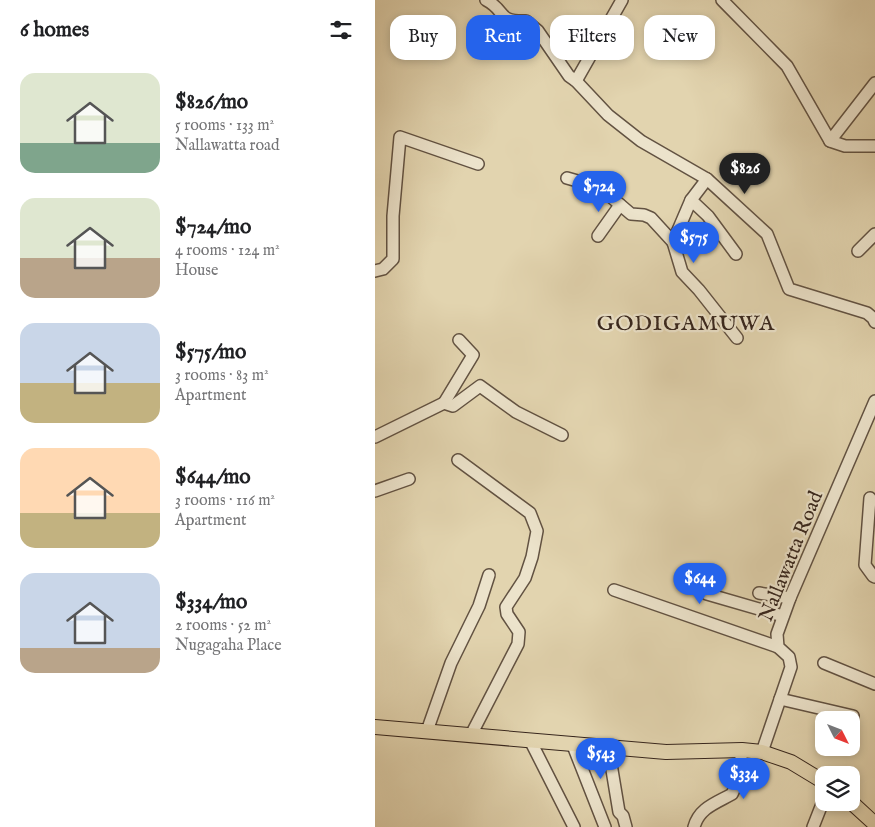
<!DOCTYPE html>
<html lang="en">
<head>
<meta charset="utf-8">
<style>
  :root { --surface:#fff; --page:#f6f6f6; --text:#202124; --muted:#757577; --accent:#2563eb }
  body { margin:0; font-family:"IM FELL English",serif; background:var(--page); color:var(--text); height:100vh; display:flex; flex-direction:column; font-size:19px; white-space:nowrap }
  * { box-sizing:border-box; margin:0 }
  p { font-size:16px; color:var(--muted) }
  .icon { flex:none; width:28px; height:28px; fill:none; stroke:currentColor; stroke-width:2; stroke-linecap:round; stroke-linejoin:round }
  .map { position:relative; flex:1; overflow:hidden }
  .sheet { display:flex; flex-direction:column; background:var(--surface); width:375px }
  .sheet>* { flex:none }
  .guide { position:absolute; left:15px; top:15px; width:410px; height:45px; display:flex; gap:10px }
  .needle { width:32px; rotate:132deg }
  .fabs { position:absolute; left:440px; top:711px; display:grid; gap:10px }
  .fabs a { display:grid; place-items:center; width:45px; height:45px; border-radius:10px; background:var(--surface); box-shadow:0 2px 8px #0003; font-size:25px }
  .price { position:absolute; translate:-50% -42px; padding:0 11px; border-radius:18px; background:var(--accent); color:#fff; font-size:16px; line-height:32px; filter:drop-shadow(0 1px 2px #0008) }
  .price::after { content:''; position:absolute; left:50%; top:30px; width:15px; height:11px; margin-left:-8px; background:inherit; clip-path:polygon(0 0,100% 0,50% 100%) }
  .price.current { background:#222; color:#fff }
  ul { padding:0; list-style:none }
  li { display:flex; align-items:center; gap:15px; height:125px; padding:0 20px }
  li span { display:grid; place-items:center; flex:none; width:140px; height:100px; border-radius:15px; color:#555 }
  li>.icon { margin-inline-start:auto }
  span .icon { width:60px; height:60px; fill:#fffc; stroke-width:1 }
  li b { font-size:21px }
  h2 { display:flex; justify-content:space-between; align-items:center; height:60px; padding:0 20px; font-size:21px }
  .pill { padding:0 18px; border-radius:15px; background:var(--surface); box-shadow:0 2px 8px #0003; font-size:18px; line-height:45px }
  .pill.current { background:var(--accent); color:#fff }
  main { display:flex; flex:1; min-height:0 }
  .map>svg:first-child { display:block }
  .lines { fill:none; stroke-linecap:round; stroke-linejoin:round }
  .minor-casing { stroke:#625242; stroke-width:14 }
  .major-casing { stroke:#37261d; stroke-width:16 }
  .minor { stroke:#ece3cb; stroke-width:11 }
  .major { stroke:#e2d4af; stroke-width:14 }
  .labels { text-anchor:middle; stroke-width:4.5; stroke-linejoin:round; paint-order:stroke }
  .street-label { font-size:20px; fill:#37261d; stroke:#ece3cb }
  .quarter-label { font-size:22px; letter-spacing:1px; fill:#37261d; stroke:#ece3cb }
</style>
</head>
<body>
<main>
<section class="sheet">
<h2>6 homes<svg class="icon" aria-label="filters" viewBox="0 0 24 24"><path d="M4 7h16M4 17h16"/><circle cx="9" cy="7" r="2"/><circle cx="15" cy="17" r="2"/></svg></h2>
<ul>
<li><span style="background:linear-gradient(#dfe7d0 70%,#7fa58c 0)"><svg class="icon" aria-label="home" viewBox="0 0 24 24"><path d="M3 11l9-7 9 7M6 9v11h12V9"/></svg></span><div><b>$826/mo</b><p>5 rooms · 133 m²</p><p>Nallawatta road</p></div></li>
<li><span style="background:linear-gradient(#dfe7d0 60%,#b9a48a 0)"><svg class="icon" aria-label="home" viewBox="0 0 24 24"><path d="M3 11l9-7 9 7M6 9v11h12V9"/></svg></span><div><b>$724/mo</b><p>4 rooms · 124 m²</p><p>House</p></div></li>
<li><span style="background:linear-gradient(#c9d6e8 60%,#c2b280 0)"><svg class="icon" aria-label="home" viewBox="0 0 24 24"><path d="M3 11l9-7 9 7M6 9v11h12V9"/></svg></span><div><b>$575/mo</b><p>3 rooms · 83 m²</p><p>Apartment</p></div></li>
<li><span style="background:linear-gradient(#ffd9b3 65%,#c2b280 0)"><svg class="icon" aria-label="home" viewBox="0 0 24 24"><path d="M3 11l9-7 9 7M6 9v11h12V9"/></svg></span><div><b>$644/mo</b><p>3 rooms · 116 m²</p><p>Apartment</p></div></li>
<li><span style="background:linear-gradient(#c9d6e8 75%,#b9a48a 0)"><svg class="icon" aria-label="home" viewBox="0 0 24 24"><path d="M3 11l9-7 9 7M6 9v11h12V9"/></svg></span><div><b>$334/mo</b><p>2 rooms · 52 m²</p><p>Nugagaha Place</p></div></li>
</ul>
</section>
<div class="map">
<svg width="500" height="827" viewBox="0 0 500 827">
  <rect width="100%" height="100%" fill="#e2d4af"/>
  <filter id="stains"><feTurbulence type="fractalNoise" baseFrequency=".004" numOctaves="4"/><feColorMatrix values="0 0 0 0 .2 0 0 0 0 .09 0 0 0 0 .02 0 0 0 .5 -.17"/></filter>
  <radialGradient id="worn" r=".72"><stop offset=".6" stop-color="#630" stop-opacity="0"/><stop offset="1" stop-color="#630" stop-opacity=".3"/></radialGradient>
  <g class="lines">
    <g class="minor-casing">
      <g id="minor">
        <path d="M 111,0 C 132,11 121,22 151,21 L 163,31 L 194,76 L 201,81 L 233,115 L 266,141 L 332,179 L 392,234 L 414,289 L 492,313 L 498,318 L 500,322"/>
        <path d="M 347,0 L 412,66 L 455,141 L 470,146 L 500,146"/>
        <path d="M 201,81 L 247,0"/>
        <path d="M 455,141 L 500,83"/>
        <path d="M 192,178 L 220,186 L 229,191 L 256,214 L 269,215 L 276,218 L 298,242"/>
        <path d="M 332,179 L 316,200 L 298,242 L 307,272 L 324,290 L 362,338"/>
        <path d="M 316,200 L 333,216 L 361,254"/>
        <path d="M 223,236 L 245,205"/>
        <path d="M 483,251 L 500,234"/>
        <path d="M 0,271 L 8,269 L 18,259 L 18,216 L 25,137 L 103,164"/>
        <path d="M 69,403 L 98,355 L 84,340"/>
        <path d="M 0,437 L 69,403 L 78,406 L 105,386 L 141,412 L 187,435"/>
        <path d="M 83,460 L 155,513 L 162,531 L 157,557 L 150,578 L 131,607 L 132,614 L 144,632 L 143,644 L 96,735"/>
        <path d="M 0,491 L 34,479"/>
        <path d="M 495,498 L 490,565 L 498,576 L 500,577"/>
        <path d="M 239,590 L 403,647"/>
        <path d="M 384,593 L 415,598"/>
        <path d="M 332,594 L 408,616"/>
        <path d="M 449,663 L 500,684"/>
        <path d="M 405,699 L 478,716"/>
        <path d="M 52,731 L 76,663 L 104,606 L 114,575"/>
        <path d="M 155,740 L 199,827"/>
        <path d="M 197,743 L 230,827"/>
        <path d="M 233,746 L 244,812 L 248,816 L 251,827"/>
        <path d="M 387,752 L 416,667 L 414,657 L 403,647 L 402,634 L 415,598 L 500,401"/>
        <path d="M 319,827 C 324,808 341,803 357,794 L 363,781 L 367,750"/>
        <path d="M 438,827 L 449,799"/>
      </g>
    </g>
    <g class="major-casing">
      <g id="major">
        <path d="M 0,727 L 291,752 L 367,750 L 387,752 L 416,762 L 449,782"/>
        <path d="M 476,802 L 500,824"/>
      </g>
    </g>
    <use href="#minor" class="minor"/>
    <use href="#major" class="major"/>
  </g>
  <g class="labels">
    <g class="street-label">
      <text transform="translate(415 556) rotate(-68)" y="7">Nallawatta Road</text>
    </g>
    <g class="quarter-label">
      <text x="311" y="330">GODIGAMUWA</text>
    </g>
  </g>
  <rect width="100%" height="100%" filter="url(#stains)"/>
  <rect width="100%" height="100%" fill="url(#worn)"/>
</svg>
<div class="fabs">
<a><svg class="needle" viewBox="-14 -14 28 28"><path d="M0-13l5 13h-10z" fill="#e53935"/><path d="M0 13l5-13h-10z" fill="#757577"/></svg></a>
<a><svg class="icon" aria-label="layers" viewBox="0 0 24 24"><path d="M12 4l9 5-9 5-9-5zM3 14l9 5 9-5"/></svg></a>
</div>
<b class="price current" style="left:370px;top:195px">$826</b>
<b class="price" style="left:224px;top:213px">$724</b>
<b class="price" style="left:319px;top:264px">$575</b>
<b class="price" style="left:325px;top:605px">$644</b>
<b class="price" style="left:226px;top:780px">$543</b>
<b class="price" style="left:369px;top:800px">$334</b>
<div class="guide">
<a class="pill">Buy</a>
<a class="pill current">Rent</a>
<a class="pill">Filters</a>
<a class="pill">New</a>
</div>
</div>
</main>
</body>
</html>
